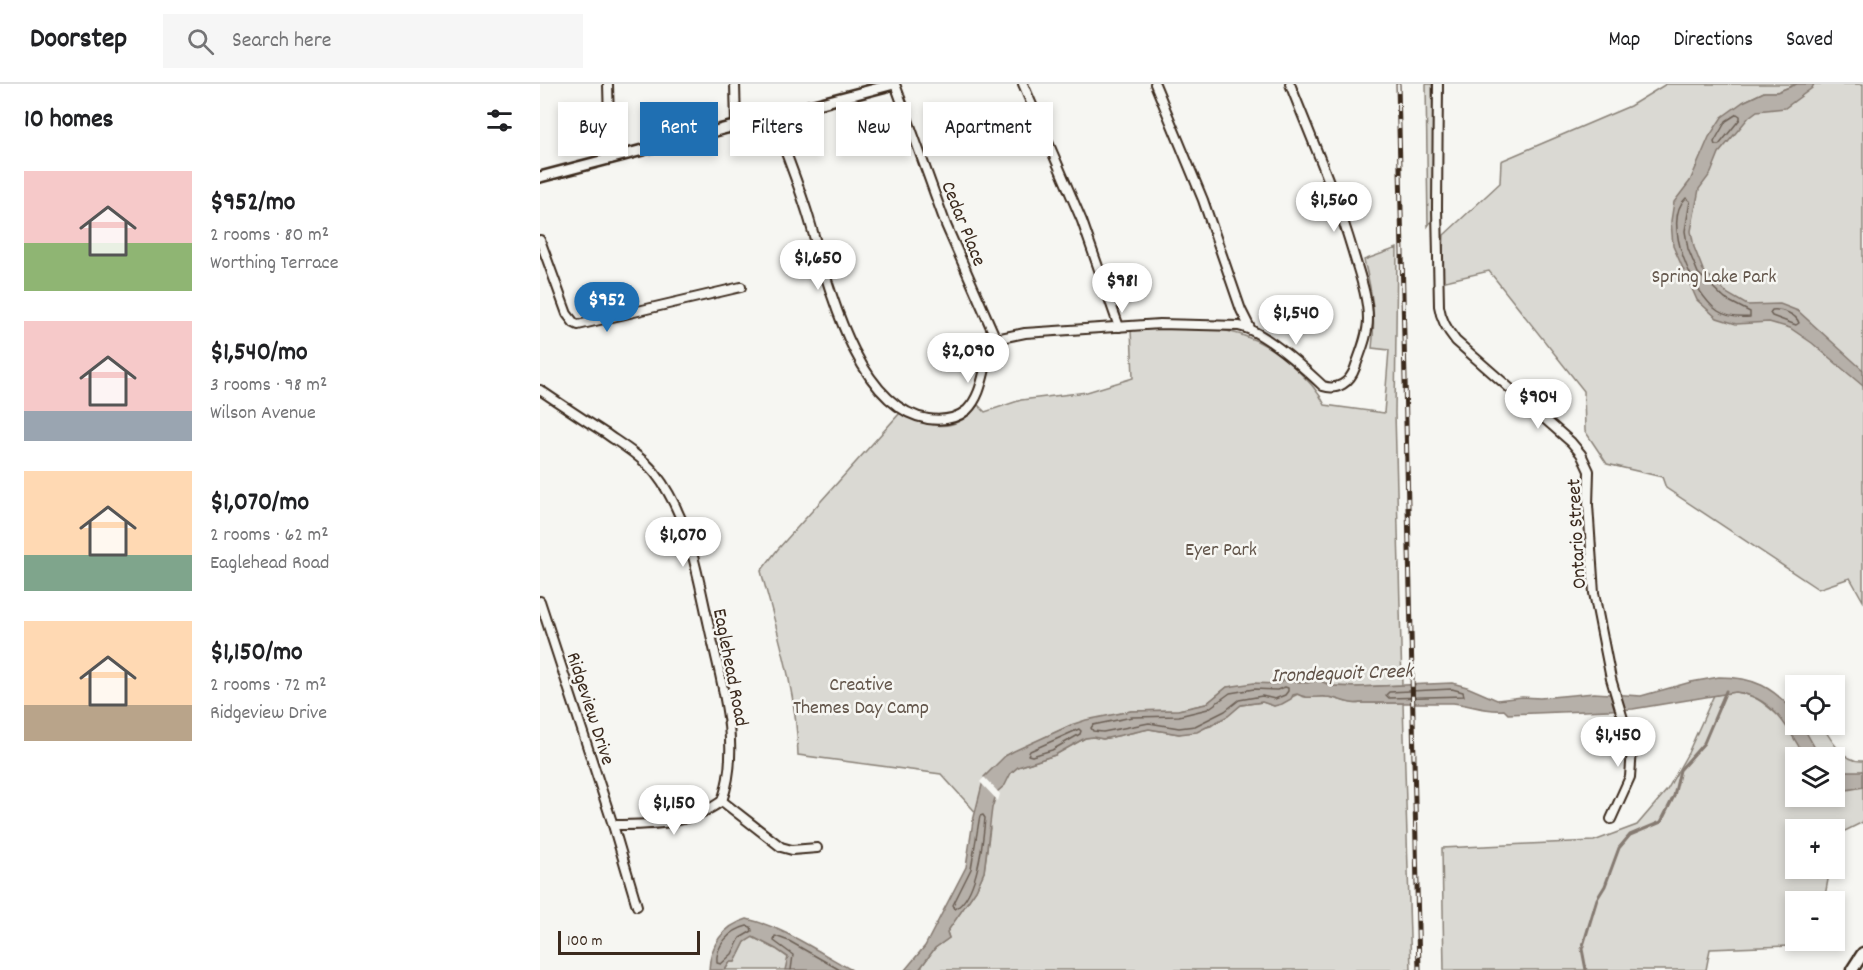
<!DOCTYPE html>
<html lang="en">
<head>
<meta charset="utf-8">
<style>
  :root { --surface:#fff; --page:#f6f6f6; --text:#202124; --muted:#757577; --line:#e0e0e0; --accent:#1f6fb2 }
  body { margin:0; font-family:Dekko,sans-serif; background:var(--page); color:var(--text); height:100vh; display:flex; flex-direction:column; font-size:22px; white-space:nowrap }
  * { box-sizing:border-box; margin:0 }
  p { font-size:20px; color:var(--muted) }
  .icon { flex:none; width:33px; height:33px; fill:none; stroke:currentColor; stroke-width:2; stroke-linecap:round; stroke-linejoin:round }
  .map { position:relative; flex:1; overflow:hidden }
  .drawer { display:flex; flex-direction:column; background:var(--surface); width:540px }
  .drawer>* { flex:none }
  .hud { position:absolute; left:18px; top:18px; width:570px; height:54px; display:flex; gap:12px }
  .controls { position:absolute; left:1245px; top:591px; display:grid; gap:12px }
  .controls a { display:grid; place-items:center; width:60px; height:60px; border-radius:0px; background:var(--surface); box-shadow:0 3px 9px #0003; font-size:30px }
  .scale { position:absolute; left:18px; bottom:15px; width:142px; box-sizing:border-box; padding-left:6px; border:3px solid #3b2a1e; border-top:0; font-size:16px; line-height:21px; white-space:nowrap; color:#3b2a1e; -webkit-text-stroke:4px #f6f6f2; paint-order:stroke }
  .price { position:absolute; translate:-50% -51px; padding:0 14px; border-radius:21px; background:#fff; color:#222; font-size:20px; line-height:39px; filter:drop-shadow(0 2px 3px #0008) }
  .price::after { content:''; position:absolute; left:50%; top:36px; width:18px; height:14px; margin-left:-9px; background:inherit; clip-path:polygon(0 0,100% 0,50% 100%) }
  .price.current { background:var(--accent); color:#fff }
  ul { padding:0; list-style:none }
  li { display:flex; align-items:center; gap:18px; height:150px; padding:0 24px }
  li span { display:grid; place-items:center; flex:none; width:168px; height:120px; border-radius:0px; color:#555 }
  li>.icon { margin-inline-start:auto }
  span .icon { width:72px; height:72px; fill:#fffc; stroke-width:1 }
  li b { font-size:26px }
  h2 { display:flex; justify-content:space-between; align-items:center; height:72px; padding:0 24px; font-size:26px }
  .pill { padding:0 21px; border-radius:0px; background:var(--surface); box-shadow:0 3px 9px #0003; font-size:21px; line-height:54px }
  .pill.current { background:var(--accent); color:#fff }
  header { display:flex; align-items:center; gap:36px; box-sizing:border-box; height:84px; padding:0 30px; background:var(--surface); border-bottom:2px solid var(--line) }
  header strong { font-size:28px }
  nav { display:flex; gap:33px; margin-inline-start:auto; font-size:21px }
  .search { width:420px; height:54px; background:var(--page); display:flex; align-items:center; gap:15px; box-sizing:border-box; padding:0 21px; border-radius:0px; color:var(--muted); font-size:22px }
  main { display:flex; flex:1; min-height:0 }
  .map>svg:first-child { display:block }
  .green { fill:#dad9d3; stroke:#8a8278; stroke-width:1.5; fill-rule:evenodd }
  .water { fill:#b6b0a9; stroke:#857a71; stroke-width:1.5 }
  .pier { fill:#f6f6f2 }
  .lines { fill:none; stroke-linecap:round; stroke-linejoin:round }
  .shore { stroke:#6c6056; stroke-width:1.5 }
  .stream { stroke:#857a71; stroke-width:3 }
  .minor-casing { stroke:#3b2a1e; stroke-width:12 }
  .tertiary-casing { stroke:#3b2a1e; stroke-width:14 }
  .secondary-casing { stroke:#3b2a1e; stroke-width:15 }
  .minor { stroke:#f6f6f2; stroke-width:8 }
  .tertiary { stroke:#f6f6f2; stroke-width:9 }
  .secondary { stroke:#f6f6f2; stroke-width:10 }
  .rail-casing { stroke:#3b2a1e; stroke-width:5 }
  .rail { stroke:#f6f6f2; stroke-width:3; stroke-dasharray:9; stroke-linecap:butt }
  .labels { text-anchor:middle; stroke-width:5; stroke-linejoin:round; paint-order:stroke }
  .street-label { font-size:20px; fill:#3b2a1e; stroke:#f6f6f2 }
  .park-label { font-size:20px; fill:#63564b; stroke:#f6f6f2 }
  .water-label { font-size:21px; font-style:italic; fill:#605248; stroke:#f6f6f2 }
</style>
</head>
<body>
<header>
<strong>Doorstep</strong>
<div class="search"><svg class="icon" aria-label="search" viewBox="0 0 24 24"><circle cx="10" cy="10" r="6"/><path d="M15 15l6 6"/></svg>Search here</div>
<nav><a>Map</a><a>Directions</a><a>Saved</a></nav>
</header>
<main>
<section class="drawer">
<h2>10 homes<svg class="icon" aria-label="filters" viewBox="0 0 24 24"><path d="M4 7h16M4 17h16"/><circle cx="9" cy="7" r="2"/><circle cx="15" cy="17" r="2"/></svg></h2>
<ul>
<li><span style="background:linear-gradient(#f6c9c9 60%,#8fb573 0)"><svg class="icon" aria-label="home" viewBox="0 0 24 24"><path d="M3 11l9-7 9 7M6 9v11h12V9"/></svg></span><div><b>$952/mo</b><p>2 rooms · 80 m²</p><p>Worthing Terrace</p></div></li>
<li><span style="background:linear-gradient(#f6c9c9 75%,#9aa5b1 0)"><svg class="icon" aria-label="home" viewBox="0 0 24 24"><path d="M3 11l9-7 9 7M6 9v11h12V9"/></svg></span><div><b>$1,540/mo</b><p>3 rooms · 98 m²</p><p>Wilson Avenue</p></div></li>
<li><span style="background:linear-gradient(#ffd9b3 70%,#7fa58c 0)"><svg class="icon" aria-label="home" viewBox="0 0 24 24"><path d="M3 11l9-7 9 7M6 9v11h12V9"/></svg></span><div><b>$1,070/mo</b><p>2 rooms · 62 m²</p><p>Eaglehead Road</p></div></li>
<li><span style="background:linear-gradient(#ffd9b3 70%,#b9a48a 0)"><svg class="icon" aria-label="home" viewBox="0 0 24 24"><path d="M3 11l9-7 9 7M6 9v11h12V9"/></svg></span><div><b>$1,150/mo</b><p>2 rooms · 72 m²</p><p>Ridgeview Drive</p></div></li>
</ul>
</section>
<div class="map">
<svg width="1323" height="886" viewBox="0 0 1323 886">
  <rect width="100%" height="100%" fill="#f6f6f2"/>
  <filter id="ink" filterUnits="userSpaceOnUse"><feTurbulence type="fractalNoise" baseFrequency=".0167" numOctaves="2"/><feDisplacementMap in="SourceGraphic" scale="12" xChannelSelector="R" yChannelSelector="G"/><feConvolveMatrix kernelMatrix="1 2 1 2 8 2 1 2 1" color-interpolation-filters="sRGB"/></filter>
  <g filter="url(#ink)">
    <g class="green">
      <path d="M 886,0 L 892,0 L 895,123 L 894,133 L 888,142 Z"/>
      <path d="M 1126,0 L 1257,0 L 1237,8 L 1224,8 L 1203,18 L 1267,0 L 1323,0 L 1323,517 L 1310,494 L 1278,505 L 1126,404 L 1122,393 L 1067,380 L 1045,347 L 1044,307 L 949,187 L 901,198 L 904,151 L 960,99 L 961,77 L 1090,22 Z"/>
      <path d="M 857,164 L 855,329 L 862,601 L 817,603 L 792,602 L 778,596 L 767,599 L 745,596 L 737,600 L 687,603 L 666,620 L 638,626 L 591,627 L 531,641 L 465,672 L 471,689 L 478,683 L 515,671 L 545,654 L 553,653 L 563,655 L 609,645 L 639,650 L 671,642 L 701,621 L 723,618 L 734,622 L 758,610 C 768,616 776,612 786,613 C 798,613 808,622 820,619 L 863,619 L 871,886 L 379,886 L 395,864 L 409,854 L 407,848 L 436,806 L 444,788 L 450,744 L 401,690 L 258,671 C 257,608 237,547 221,487 L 238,465 L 360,329 C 390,343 415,351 438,321 L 445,328 L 481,316 L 547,308 L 593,294 L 591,245 C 655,243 706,235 756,285 C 767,296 778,306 785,321 L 844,329 L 849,266 L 832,264 C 836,231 832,208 824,176 Z"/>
      <path d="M 1196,608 C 1217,611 1227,622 1243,636 L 1252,611 L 1255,613 L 1256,640 L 1282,641 C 1290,655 1304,679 1323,677 L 1323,738 L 1295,752 L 1294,746 L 1256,746 L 1256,784 L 1290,785 L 1284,817 L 1256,818 L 1256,856 L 1276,857 L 1275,861 L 1170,865 L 1166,886 L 904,886 L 902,764 L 1054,757 L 1097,741 L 1127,706 L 1148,669 L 1174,611 ZM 1256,674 L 1294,674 L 1294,712 L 1256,712 Z"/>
      <path d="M 212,853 L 236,865 L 265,886 L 185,886 L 190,878 L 195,878 L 205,858 Z"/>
    </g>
    <g class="water">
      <path d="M 1257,0 L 1274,0 L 1272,4 L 1245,24 L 1217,27 L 1209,33 L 1179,69 L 1171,89 L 1159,105 L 1151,147 L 1154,163 L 1163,186 L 1188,210 L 1207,221 L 1240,220 L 1258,227 L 1323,286 L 1323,302 L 1272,259 L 1250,244 L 1229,238 L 1196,240 L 1177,234 L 1157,216 L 1133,162 L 1131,137 L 1134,118 L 1150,97 L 1169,53 L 1182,33 L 1203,18 L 1224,8 L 1237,8 Z"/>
      <path d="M 1179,593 C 1214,593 1233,603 1255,629 L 1256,640 L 1262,641 L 1280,673 L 1265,673 C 1248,644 1233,613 1196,608 L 1093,625 L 968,630 L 964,626 C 946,628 931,621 913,619 L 820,619 C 809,622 798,613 786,613 C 775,612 768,616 757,610 L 753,611 L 751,615 L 742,620 L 734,622 L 722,618 L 701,621 L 688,632 L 657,648 L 639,650 L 609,645 L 563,655 L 553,653 L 545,654 L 515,671 L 478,683 L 471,689 L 465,701 L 457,708 L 452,724 L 444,788 L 436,806 L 407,848 L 409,854 L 395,864 L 379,886 L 365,886 L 385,862 L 426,783 L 433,737 L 444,693 L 465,672 L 474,667 L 531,641 L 546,636 L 591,627 L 638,626 L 666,620 L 687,603 L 714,599 L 737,600 L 745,596 L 767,599 L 778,596 L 792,602 L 817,603 L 912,599 L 927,603 L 957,616 L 982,613 L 1000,614 L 1054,609 L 1101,612 L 1151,598 Z"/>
      <path d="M 1295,687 L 1323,687 L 1323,703 L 1295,708 Z"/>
      <path d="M 207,835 C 246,844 278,868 312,886 L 245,886 L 248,873 L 236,865 L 213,853 L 205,858 L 195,878 L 190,878 L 185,886 L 169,886 C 170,861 183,842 207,835 Z"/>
    </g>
    <path class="pier" d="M 444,693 L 460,710 L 458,717 L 440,698 Z"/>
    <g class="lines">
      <g class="shore">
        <path d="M 1197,30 L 1200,32 L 1200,35 L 1179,61 L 1175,61 L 1174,58 L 1186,37 Z"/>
        <path d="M 1146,114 L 1150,117 L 1145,147 L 1148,165 L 1158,189 L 1185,215 L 1210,228 L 1210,233 C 1199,234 1187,233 1178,227 C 1154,211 1120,137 1146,114 Z"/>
        <path d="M 1232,226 C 1242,225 1256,230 1259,239 L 1256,241 L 1232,232 L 1230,229 Z"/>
        <path d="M 745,603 L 748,604 L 748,607 L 745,611 L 735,615 L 722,612 L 699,616 L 685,627 L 655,642 L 639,644 L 609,639 L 563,648 L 553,647 L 551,644 L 553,641 L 592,633 L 639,632 L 668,625 L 690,609 L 714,605 L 737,606 Z"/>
        <path d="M 912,605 L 923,608 L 924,612 L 849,614 L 846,611 L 849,608 Z"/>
        <path d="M 539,645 L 541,647 L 540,650 L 512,666 L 492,672 L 488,671 L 490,667 Z"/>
        <path d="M 443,731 L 445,734 C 443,758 437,813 415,825 L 413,821 L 431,785 L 439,737 L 440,732 Z"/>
        <path d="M 207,842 L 211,843 L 212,847 L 200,854 L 192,870 L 181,880 L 177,879 C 175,862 190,846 207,842 Z"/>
        <path d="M 251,886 L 253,871 L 234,857 L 235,852 L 249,857 L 300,886"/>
      </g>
      <path class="stream" d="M 1046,886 L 1042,865 L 1057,815 L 1065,802 L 1079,764 L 1090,751 L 1121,738 L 1134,712 L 1140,686 L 1164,659 L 1186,607"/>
      <g class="minor-casing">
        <g id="minor">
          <path d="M 68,0 L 70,75"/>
          <path d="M 195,0 L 196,42"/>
          <path d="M 355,0 L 406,141 L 456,255"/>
          <path d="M 483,0 L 542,137 L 579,243"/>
          <path d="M 615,0 L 663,116 L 701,226 L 710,244"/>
          <path d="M 898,0 L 897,124 L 899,222 C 901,236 907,246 916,257 L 1031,358 L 1041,370 L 1049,387 L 1048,421 L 1054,509 L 1071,595 L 1092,665 L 1090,693 L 1071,735"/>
          <path d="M 233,33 C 244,65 257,96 267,128 C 286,189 313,323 388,335 C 402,337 416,335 427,326 C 446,307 442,277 456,255 L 485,249 L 620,240 L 699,242 C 724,247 764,284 783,302 C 798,307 810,298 815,284 C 820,269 828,252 828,235 C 828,213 819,189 813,168 C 796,110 772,56 750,0"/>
          <path d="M 0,156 L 27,230 L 34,239 L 38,241 L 201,203"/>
          <path d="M 0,306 C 22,321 43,335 65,349 C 82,361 101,372 115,389 C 149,432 157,490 169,542 C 181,598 202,661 182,717"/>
          <path d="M 0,517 L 73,741 L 97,822"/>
          <path d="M 182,717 L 241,763 L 252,766 L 277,764"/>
          <path d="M 73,741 C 112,741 149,741 182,717"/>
        </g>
      </g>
      <g class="tertiary-casing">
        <path id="tertiary" d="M 0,93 L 354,0"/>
      </g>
      <g class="secondary-casing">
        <path id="secondary" d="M 1312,886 L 1323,869"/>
      </g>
      <use href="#minor" class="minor"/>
      <use href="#tertiary" class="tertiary"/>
      <use href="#secondary" class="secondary"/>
      <g class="rail-casing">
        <path id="rail" d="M 858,0 L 879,886"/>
      </g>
      <use href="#rail" class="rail"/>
    </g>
  </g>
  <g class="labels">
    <g class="street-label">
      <text transform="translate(425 139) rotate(68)" y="7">Cedar Place</text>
      <text transform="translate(1035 450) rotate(-93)" y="7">Ontario Street</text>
      <text transform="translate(192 583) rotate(79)" y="7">Eaglehead Road</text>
      <text transform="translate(52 624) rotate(72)" y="7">Ridgeview Drive</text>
    </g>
    <g class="park-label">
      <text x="1174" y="198">Spring Lake Park</text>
      <text x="681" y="471">Eyer Park</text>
      <text x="321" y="606">Creative<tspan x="321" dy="23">Themes Day Camp</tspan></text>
    </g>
    <g class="water-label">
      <text transform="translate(802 588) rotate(-2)" y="7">Irondequoit Creek</text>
    </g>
  </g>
</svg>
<div class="controls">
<a><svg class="icon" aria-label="locate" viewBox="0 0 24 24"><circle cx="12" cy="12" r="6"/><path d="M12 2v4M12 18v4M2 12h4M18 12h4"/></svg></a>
<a><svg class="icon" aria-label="layers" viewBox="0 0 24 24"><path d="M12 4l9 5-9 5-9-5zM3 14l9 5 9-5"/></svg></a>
<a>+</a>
<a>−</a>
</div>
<div class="scale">100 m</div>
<b class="price" style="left:794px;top:149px">$1,560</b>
<b class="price" style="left:278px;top:207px">$1,650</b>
<b class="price" style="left:582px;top:230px">$981</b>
<b class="price current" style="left:67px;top:249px">$952</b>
<b class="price" style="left:756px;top:262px">$1,540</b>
<b class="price" style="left:428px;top:300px">$2,090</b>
<b class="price" style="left:998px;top:346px">$904</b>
<b class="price" style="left:143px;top:484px">$1,070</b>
<b class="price" style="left:1078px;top:684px">$1,450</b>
<b class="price" style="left:134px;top:752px">$1,150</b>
<div class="hud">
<a class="pill">Buy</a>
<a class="pill current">Rent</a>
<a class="pill">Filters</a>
<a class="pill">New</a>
<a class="pill">Apartment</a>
</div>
</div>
</main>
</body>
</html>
